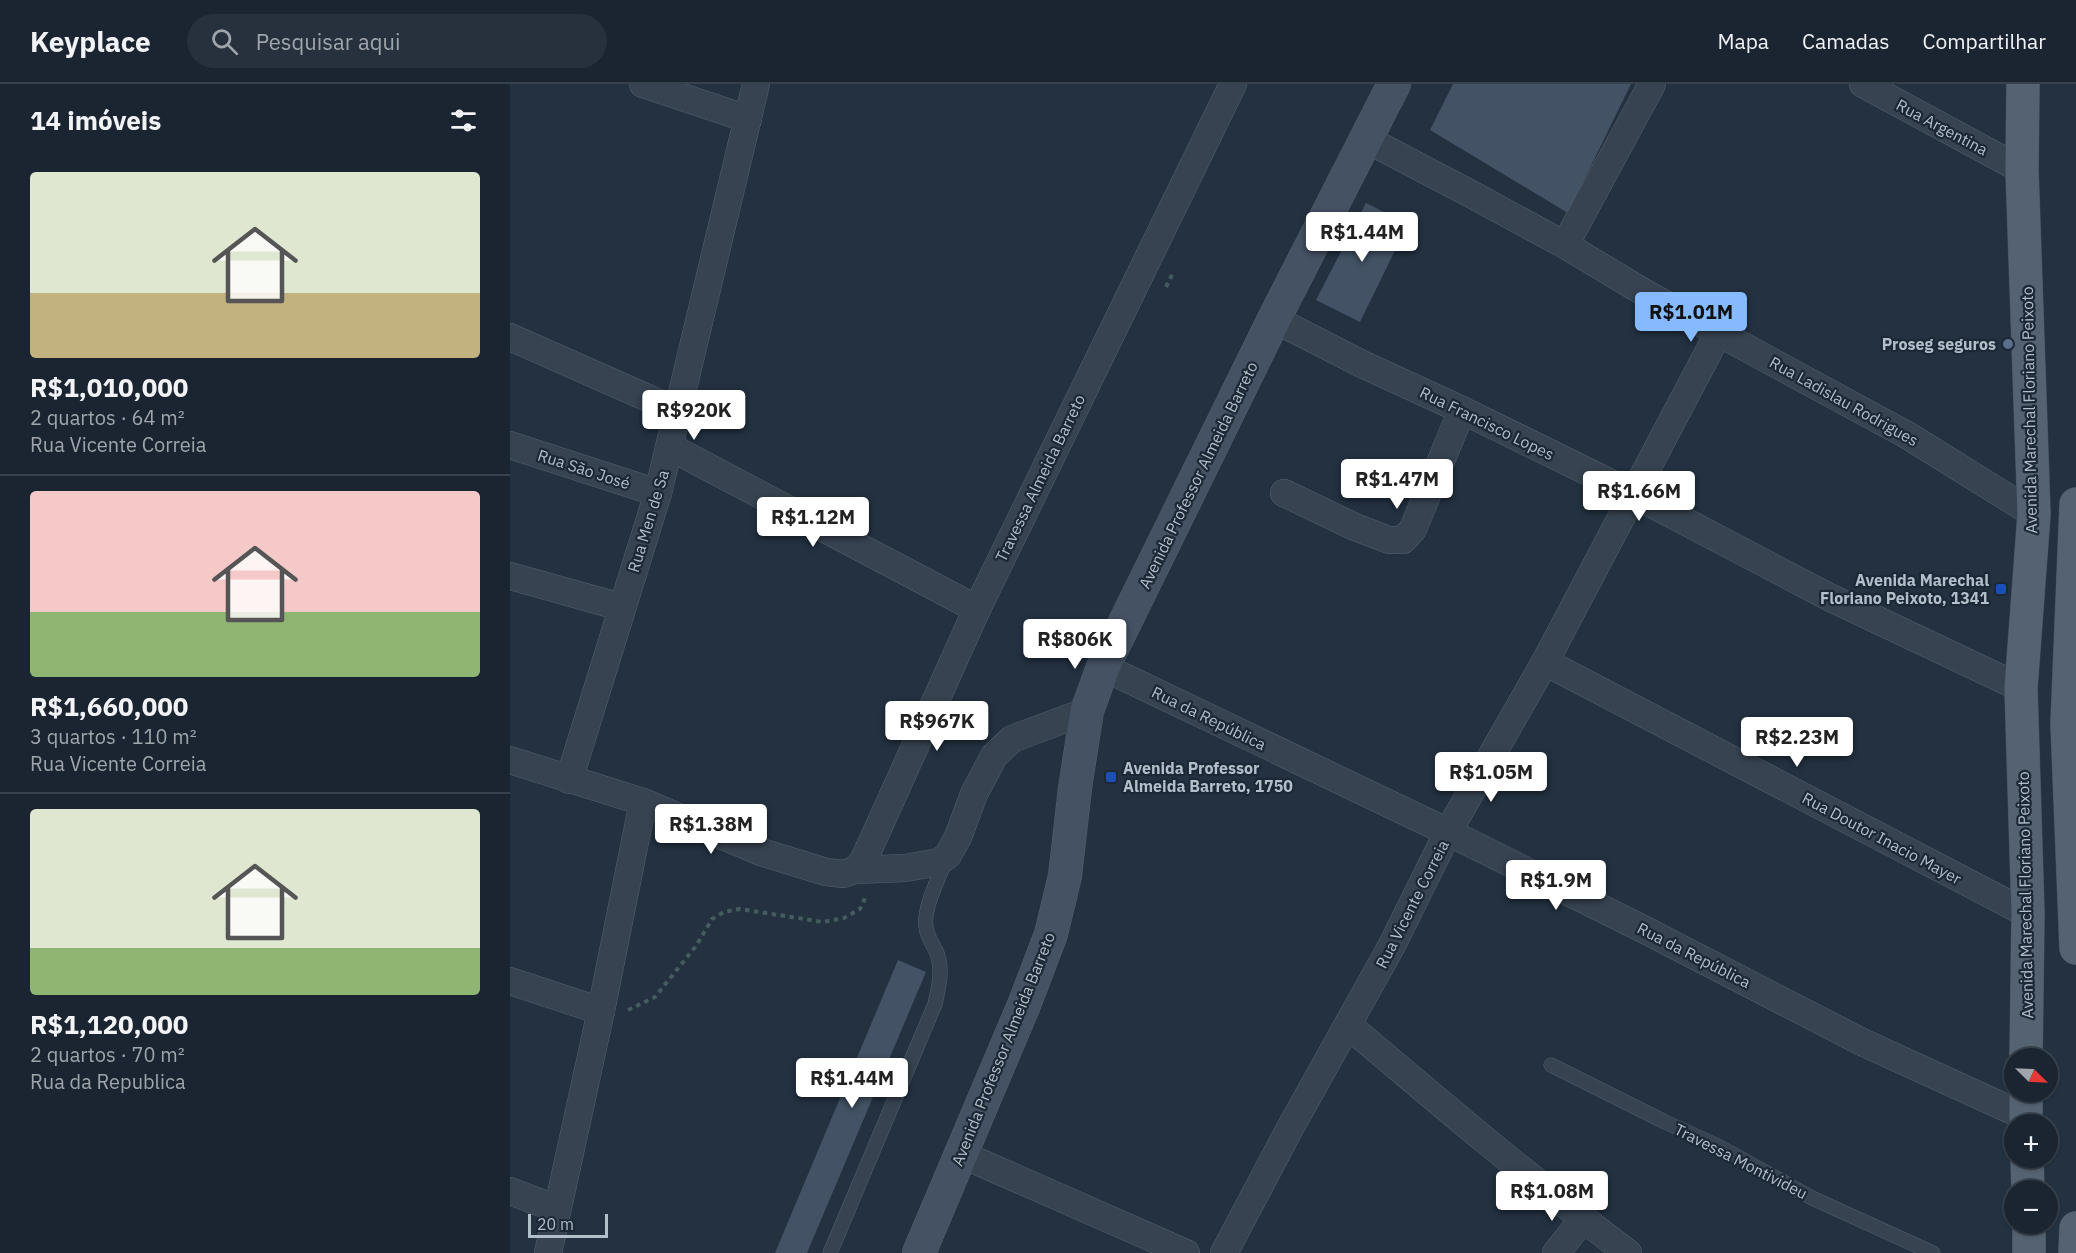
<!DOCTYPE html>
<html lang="pt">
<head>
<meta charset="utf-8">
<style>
  :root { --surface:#1a2531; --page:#27313d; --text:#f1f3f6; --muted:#9fa5ab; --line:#38424d; --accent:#85baff }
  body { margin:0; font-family:"IBM Plex Sans",sans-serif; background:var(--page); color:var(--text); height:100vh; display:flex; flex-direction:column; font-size:22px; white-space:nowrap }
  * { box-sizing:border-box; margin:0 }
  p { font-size:20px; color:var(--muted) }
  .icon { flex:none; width:33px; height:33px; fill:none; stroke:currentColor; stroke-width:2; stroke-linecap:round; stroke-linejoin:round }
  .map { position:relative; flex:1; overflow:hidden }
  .drawer { display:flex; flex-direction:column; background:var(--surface); width:510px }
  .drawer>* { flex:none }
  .needle { width:39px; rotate:114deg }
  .controls { position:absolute; left:1494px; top:964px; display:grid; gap:12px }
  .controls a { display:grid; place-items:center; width:54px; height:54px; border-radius:50%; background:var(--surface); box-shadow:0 2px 4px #0004,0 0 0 2px var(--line); font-size:30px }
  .scale { position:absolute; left:18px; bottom:15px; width:80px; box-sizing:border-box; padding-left:6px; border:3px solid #b3becb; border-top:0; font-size:16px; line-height:21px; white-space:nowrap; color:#b3becb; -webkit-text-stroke:4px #1c2836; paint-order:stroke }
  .price { position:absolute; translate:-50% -51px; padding:0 14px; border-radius:6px; background:#fff; color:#222; font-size:20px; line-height:39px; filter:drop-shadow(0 2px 3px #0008) }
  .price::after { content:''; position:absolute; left:50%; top:36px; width:18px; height:14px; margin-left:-9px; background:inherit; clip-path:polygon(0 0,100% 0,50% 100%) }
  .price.on { background:var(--accent); color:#111 }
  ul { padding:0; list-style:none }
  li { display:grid; align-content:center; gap:12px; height:318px; padding:0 30px }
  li+li { border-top:2px solid var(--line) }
  li span { display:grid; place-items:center; height:186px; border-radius:6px; color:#555 }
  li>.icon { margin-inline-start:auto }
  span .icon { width:108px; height:108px; fill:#fffc; stroke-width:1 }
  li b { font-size:26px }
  h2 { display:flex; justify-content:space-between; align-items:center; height:72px; padding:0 30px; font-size:26px }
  header { display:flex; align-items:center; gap:36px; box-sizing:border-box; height:84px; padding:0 30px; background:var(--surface); border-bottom:2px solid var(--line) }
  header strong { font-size:28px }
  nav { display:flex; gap:33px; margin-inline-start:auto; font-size:21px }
  .search { width:420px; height:54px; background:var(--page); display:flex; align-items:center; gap:15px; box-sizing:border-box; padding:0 21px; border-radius:33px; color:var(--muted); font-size:22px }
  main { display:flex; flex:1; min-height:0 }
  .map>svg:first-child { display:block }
  .building { fill:#435365 }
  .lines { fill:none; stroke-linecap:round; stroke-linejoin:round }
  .service-casing { stroke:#55616e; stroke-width:15 }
  .minor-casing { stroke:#55616e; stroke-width:28 }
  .secondary-casing { stroke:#55616e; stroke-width:34 }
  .primary-casing { stroke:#404c5a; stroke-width:34 }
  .path { stroke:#435d5f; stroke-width:4; stroke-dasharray:4.5 4.5; stroke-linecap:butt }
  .service { stroke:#374351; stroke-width:14 }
  .minor { stroke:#374351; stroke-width:27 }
  .secondary { stroke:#455264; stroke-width:33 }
  .primary { stroke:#556271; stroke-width:33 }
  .service-dot { fill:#5c6f8a; stroke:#1c2836; stroke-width:2 }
  .transit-dot { fill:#1a4fb4; stroke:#1c2836; stroke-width:2 }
  .labels { text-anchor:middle; stroke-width:4.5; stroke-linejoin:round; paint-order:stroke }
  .street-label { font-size:16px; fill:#b3becb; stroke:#1c2836 }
  .poi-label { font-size:16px; font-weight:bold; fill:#b3becb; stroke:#1c2836; text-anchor:end }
</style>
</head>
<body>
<header>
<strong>Keyplace</strong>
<div class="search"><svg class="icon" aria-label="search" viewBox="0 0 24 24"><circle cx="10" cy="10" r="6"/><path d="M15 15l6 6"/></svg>Pesquisar aqui</div>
<nav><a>Mapa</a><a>Camadas</a><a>Compartilhar</a></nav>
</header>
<main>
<section class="drawer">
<h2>14 imóveis<svg class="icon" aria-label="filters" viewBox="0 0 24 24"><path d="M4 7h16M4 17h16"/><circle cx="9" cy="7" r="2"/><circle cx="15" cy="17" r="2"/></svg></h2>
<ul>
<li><span style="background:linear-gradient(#dfe7d0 65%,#c2b280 0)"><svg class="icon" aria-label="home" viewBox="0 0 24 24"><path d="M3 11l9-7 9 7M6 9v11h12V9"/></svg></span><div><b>R$1,010,000</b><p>2 quartos · 64 m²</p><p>Rua Vicente Correia</p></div></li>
<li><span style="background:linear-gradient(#f6c9c9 65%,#8fb573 0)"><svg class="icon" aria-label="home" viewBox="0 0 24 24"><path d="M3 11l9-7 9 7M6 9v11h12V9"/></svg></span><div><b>R$1,660,000</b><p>3 quartos · 110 m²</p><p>Rua Vicente Correia</p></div></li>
<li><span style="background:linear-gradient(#dfe7d0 75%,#8fb573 0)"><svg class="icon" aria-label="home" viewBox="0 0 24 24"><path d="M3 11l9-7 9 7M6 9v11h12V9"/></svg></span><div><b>R$1,120,000</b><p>2 quartos · 70 m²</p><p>Rua da Republica</p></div></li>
</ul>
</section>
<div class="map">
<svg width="1566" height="1169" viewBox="0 0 1566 1169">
  <rect width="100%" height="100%" fill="#233141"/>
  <g class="building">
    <path d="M 943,0 L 1121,0 L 1058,129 L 920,46 Z"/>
    <path d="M 856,119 L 898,140 L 850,238 L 806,216 Z"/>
    <path d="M 388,876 L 416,888 L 297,1169 L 265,1169 Z"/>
  </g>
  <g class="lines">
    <g class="service-casing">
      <g id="service">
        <path d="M 1041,981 L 1155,1038 L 1208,1062 L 1302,1114 L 1423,1169"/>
        <path d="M 320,1169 L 425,920 C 429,903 433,886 427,869 C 423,860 417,853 416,843 C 413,824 429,794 436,775"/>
      </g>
    </g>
    <g class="minor-casing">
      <g id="minor">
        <path d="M 133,0 L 238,35"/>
        <path d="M 1353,0 L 1512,86"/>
        <path d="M 856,55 L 961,110 L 1055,161 L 1135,209 L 1397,351 L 1524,430"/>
        <path d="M 1055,161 L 1142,0"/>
        <path d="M 764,235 L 852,280 L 952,326 L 1123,410 L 1319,513 L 1511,604"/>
        <path d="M 0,253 L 167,327"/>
        <path d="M 0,361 L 148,409"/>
        <path d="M 160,363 L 467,525"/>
        <path d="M 774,409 L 845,443 L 879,456 L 893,456 L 903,445 L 952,326"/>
        <path d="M 0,492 L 111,523"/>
        <path d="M 1035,578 L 1518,830"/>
        <path d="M 593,583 L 938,748 L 1135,846 L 1352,958 L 1516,1033"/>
        <path d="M 0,676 L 133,718 L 251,768 L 316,788 L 333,790 L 345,786 L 395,784 L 429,778 L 438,771 L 448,753 L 464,710 L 484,672 L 502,655 L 577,627"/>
        <path d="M 59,696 L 148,409 L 246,0"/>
        <path d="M 345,786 L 353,777 L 361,760 L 467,525 L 723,0"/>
        <path d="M 0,897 L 91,927"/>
        <path d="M 838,941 C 930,1019 1022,1097 1118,1169"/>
        <path d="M 451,1070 L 676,1169"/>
        <path d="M 0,1107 L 47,1125"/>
        <path d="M 38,1169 L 91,927 L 133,718"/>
        <path d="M 714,1169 L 779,1046 L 881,863 L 938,748 L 1035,578 L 1209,248"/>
        <path d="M 1046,1169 L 1073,1135"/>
      </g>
    </g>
    <g class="secondary-casing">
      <path id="secondary" d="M 409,1169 L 514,921 L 541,850 L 555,792 L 565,704 L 577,627 L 593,583 L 764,235 L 884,0"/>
    </g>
    <g class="primary-casing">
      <g id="primary">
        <path d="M 1513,0 L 1512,86 L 1524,430 L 1511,604 L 1518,830 L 1516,975"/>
        <path d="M 1566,420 L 1557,640 L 1566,864"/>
        <path d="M 1516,1041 L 1516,1008"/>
        <path d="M 1517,1074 L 1518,1107"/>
        <path d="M 1519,1140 L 1519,1169"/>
        <path d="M 1565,1169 L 1566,1144"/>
      </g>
    </g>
    <g class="path">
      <path d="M 656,203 L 663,189"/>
      <path d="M 118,926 L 145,913 L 186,862 L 202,835 L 214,828 L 230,825 L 313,838 L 334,834 L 350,825 L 356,812"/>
    </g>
    <use href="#service" class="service"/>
    <use href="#minor" class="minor"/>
    <use href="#secondary" class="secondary"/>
    <use href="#primary" class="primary"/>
  </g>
  <circle class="service-dot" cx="1498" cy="260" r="6"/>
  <g class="transit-dot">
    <rect x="1485" y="499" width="12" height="12" rx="3"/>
    <rect x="595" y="687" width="12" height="12" rx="3"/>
  </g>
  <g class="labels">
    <g class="street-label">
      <text transform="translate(1432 43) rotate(28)" y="6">Rua Argentina</text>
      <text transform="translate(1334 317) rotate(29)" y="6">Rua Ladislau Rodrigues</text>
      <text transform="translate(1519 326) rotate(-91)" y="6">Avenida Marechal Floriano Peixoto</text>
      <text transform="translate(977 339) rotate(26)" y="6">Rua Francisco Lopes</text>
      <text transform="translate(74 385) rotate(18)" y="6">Rua São José</text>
      <text transform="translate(688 391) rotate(-64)" y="6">Avenida Professor Almeida Barreto</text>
      <text transform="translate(530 394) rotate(-64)" y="6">Travessa Almeida Barreto</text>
      <text transform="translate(138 437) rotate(-73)" y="6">Rua Men de Sa</text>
      <text transform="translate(699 634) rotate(26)" y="6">Rua da República</text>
      <text transform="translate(1372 754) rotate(28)" y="6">Rua Doutor Inacio Mayer</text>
      <text transform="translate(1515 811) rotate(-91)" y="6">Avenida Marechal Floriano Peixoto</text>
      <text transform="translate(902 820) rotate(-63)" y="6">Rua Vicente Correia</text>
      <text transform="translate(1184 871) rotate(27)" y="6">Rua da República</text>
      <text transform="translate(493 965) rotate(-68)" y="6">Avenida Professor Almeida Barreto</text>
      <text transform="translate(1231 1077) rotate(27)" y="6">Travessa Montivideu</text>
    </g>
    <g class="poi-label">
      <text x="1486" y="266">Proseg seguros</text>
      <text x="1479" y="502">Avenida Marechal<tspan x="1479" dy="18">Floriano Peixoto, 1341</tspan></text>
      <text x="613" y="690" text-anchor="start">Avenida Professor<tspan x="613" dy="18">Almeida Barreto, 1750</tspan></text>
    </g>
  </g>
</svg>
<div class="controls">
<a><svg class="needle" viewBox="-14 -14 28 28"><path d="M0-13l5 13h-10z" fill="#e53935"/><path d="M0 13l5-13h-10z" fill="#9fa5ab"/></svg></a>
<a>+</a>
<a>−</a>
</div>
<div class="scale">20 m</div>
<b class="price" style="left:852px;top:179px">R$1.44M</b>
<b class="price on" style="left:1181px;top:259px">R$1.01M</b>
<b class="price" style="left:184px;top:357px">R$920K</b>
<b class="price" style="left:887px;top:426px">R$1.47M</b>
<b class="price" style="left:1129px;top:438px">R$1.66M</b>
<b class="price" style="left:303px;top:464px">R$1.12M</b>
<b class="price" style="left:565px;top:586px">R$806K</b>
<b class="price" style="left:427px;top:668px">R$967K</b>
<b class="price" style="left:1287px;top:684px">R$2.23M</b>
<b class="price" style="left:981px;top:719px">R$1.05M</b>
<b class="price" style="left:201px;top:771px">R$1.38M</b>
<b class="price" style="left:1046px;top:827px">R$1.9M</b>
<b class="price" style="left:342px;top:1025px">R$1.44M</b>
<b class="price" style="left:1042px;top:1138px">R$1.08M</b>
</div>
</main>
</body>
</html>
